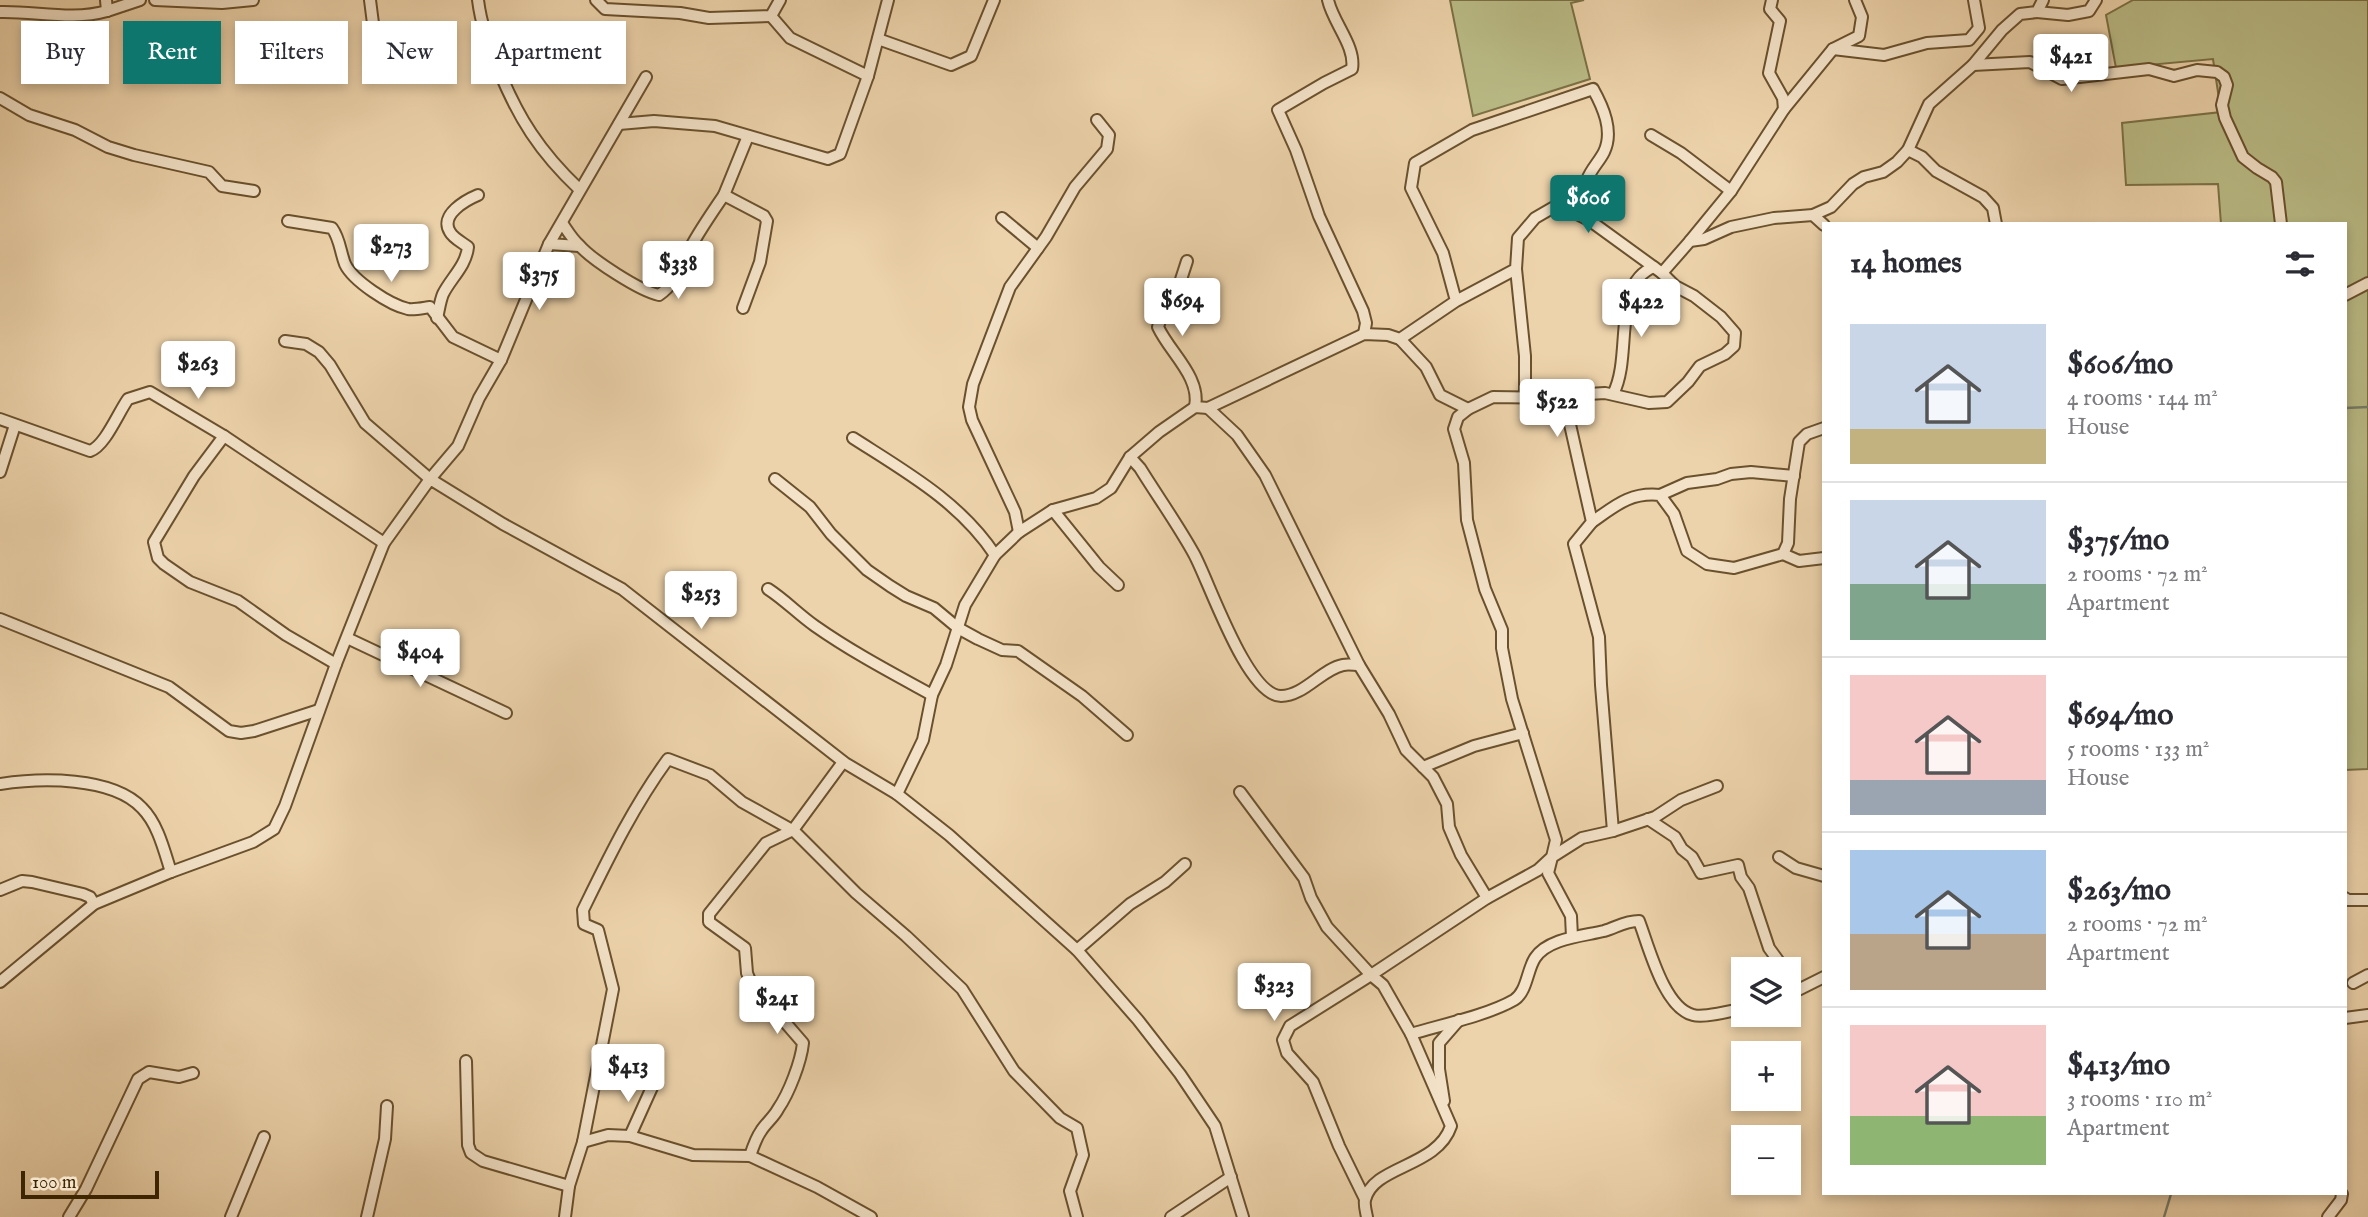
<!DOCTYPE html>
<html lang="en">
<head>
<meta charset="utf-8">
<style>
  :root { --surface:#fff; --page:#f2f2f3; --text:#2b2b33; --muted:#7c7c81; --line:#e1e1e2; --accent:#0f766e }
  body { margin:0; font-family:"IM FELL English",serif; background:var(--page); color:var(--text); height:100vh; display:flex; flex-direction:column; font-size:26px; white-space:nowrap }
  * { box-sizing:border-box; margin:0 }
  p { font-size:23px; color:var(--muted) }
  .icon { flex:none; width:38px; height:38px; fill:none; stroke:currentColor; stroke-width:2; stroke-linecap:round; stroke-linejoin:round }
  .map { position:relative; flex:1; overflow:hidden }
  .drawer { position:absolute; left:1822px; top:222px; width:525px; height:973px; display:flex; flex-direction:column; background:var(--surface); border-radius:0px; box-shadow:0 4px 10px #0003 }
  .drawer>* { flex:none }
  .guide { position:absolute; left:21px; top:21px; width:665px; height:63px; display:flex; gap:14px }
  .fabs { position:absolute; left:1731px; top:957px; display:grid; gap:14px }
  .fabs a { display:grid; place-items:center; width:70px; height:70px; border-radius:0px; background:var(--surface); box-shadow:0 4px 10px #0003; font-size:35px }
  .scale { position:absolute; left:21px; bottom:18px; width:138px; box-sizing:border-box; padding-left:7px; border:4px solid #3e2603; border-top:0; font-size:19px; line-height:24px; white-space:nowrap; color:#3e2603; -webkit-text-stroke:5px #f3e2c8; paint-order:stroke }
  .price { position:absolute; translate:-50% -60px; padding:0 16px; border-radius:7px; background:#fff; color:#222; font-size:23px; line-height:46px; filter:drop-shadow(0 2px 4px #0008) }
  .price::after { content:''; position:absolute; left:50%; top:42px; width:21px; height:16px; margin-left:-10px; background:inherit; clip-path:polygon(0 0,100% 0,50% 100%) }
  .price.on { background:var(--accent); color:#fff }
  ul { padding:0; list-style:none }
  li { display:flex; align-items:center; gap:21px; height:175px; padding:0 28px }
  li+li { border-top:2px solid var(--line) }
  li span { display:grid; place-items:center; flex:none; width:196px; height:140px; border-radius:0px; color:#555 }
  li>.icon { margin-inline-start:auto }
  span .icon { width:84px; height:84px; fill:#fffc; stroke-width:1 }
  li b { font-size:30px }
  h2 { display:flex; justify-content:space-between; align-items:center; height:84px; padding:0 28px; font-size:30px }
  .chip { padding:0 24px; border-radius:0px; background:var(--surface); box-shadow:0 4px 10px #0003; font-size:24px; line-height:63px }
  .chip.on { background:var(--accent); color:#fff }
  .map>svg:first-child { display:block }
  .green { fill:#babc87; stroke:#7c7145; stroke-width:2 }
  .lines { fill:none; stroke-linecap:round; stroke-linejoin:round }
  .stream { stroke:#757d69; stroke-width:2.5 }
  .minor-casing { stroke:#6a512d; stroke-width:14 }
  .minor { stroke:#f3e2c8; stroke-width:10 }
</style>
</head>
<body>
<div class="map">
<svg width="2368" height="1217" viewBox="0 0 2368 1217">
  <rect width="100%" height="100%" fill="#edd3ab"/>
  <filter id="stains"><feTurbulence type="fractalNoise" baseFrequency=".00286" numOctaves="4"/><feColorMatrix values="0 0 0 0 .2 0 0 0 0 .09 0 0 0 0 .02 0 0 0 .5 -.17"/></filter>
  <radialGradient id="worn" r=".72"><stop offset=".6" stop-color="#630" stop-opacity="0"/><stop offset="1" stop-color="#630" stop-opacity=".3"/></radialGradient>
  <g class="green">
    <path d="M 1450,0 L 1584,0 L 1571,3 L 1590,79 L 1473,116 Z"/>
    <path d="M 2133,0 L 2368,0 L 2368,769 L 2345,770 L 2345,224 L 2221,224 L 2218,184 L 2126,185 L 2122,123 L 2221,112 L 2213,59 L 2116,68 L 2106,15 Z"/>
  </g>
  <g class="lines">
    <g class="stream">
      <path d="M 2345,408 L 2368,407"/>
      <path d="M 2164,1217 L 2171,1194"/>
    </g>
    <g class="minor-casing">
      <g id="minor">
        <path d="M 155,0 L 222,3 L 253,0"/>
        <path d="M 370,0 L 375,39 L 381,49 L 400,49 L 420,41"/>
        <path d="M 478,0 C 481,25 489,45 498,68 C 518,118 540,152 579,189"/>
        <path d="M 596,0 L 605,9 L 680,13 L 709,18 L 771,16 L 780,0"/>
        <path d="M 1328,0 C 1333,23 1356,46 1352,69 L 1324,83 L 1278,110 L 1296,150 L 1319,216 L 1363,311 L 1366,323 L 1364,334"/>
        <path d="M 1772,0 L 1770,9 L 1780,21 L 1769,73 L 1783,98 L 1784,109"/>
        <path d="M 107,11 L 140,0"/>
        <path d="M 0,12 C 36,11 72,21 107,11 L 106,0"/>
        <path d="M 2037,12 L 2068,15 L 2089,11 L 2096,0"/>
        <path d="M 771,16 L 790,38 L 868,76"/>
        <path d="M 878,39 L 951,65 L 971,56 L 994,0"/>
        <path d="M 1833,49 L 1884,55 L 1927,43 L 1969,40 L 1979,28 L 1974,0"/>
        <path d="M 1973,65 L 2030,62 L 2062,79 L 2149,69 L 2174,76 L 2197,70 L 2217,72 L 2224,77 L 2227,85 L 2222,105 L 2225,118 L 2243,157 L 2257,168 L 2272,177 L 2276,182 L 2281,224"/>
        <path d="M 0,98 L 29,115 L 75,130 L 108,147 L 134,155 L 209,172 L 222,186 L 254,191"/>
        <path d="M 619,124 L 654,121 L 715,126 L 828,159 L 840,154 L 868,76 L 888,0"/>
        <path d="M 1651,135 L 1681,153 L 1731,191"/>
        <path d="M 1908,150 L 1922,157 L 1936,171 L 1983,197 L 1993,208 L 1996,224"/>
        <path d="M 724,195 L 748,136"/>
        <path d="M 1813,215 L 1824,225"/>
        <path d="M 1002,218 L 1038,248"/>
        <path d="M 1589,220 L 1662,273 L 1675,286 L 1694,296 L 1721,317 L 1735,333 L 1734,346 L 1725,354 L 1700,366 L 1688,382 L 1667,402 L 1649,403 L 1605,393 L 1588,394 L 1575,403 L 1569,420 L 1592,522 L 1574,544 L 1599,637 L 1601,685 L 1613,831"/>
        <path d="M 288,221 L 332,228 C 340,239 340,251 345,264 C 353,281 390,305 408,309 C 414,310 423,308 430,307 L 453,337 L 501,360"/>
        <path d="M 562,223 C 567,230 572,239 579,245 C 592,260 640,291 659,295 C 677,283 682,262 693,243 C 702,227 713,211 724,195 L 764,216 L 767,221 L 760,262 L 743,308"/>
        <path d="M 1690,241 L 1731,191 L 1784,109 L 1833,49 L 1859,36 L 1862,17 L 1855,0"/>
        <path d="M 549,244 L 579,246"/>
        <path d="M 1187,261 L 1175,298 L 1162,314 L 1158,327 C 1170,353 1201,377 1195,407"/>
        <path d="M 1516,269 L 1525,356 L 1525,397"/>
        <path d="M 1662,273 L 1690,241 L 1704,239 L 1731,227 L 1774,218 L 1813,215 L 1831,207 L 1853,184 L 1864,177 L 1883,172 L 1897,162 L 1908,150 L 1929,104 L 1973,65 L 2002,30 L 2020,14 L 2037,12 L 2043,0"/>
        <path d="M 2345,295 L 2368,283"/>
        <path d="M 437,318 C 439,310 440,301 443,294 C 451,278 466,266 468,247 C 463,243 453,238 450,232 C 439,215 466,200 478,195"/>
        <path d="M 1400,339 L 1426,367 L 1440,395 L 1468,409"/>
        <path d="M 285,341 L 306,344 L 319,352 L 330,365 L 365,423 L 430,479 L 458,446 L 479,398 L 501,360 L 549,244 L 646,77"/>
        <path d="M 1613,394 C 1633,357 1611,283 1654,267"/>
        <path d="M 1208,408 L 1237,435 L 1265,475 L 1359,665 L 1389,714 L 1406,750 L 1433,777 L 1447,804 L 1449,827 L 1461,855 L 1487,898"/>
        <path d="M 0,419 L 90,451 C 105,446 118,413 128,399 L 150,392 L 224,436 L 384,543"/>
        <path d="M 224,436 L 194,476 L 154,542 L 158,558 L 164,564 L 190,582 L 238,601 L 286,635 L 336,664"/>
        <path d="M 853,438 C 906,472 960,502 995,555"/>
        <path d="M 1130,457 L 1140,468 C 1158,497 1178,525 1194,554 C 1209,581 1247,696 1281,696 C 1304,696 1322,669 1343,665 C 1348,664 1354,665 1359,665"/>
        <path d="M 0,472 L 15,425"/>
        <path d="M 775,479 L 810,507 L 831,534 L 867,570 L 890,586 L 906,596 L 934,608 L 958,628 L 978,639 L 1002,650 L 1018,651 L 1082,696 L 1127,735"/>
        <path d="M 1660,495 L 1687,483 L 1717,479 L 1731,474 L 1751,472 L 1794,476"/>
        <path d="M 1053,510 L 1099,567 L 1118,585"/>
        <path d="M 1592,522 C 1615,506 1630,492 1660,495 L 1674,514 L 1687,551 L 1707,564 L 1734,568 L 1783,554 L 1788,543 L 1790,499 L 1799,442 L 1807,434 L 1824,428"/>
        <path d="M 1019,532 L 1015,512 L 972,420 L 969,407 L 973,384 L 1010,287 L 1046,237 L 1075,187 L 1107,149 L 1109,135 L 1097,120"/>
        <path d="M 1783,554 L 1799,561 L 1824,558"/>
        <path d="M 768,589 C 785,600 798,614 815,626 C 852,652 892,673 932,695"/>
        <path d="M 0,619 L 169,687 L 229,731 L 241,733 L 254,731 L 319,710"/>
        <path d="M 347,638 L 506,713"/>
        <path d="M 1423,767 L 1474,746 L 1523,733"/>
        <path d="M 0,784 C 40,778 112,776 142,808 C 158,824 164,850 171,872"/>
        <path d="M 1240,792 L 1304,878 L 1311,898 L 1327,927 L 1371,975 L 1487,898 L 1538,870 L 1552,857 L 1556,840 L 1512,699 L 1502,648 L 1502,630 L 1485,589 L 1467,520 L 1464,463 L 1454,429 L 1458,417 L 1468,409 L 1493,397 L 1548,398 L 1575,403"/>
        <path d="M 897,794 L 923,740 L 932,695 L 946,665 L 965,605 L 995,555 L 1019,532 L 1053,510 L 1096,498 L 1111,488 L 1130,457 L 1159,432 L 1195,407 L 1208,408 L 1364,334 L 1388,335 L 1400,339 L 1456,301 L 1443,253 L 1411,188 L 1415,163 L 1472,130 L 1593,89 C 1603,107 1614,131 1604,152 C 1599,162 1591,169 1587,180 L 1594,200 L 1589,220 L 1571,211 L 1554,207 L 1535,218 L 1518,238 L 1516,269 L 1456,301"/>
        <path d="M 1648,819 L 1675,837 L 1682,849 L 1692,857 L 1701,873 L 1738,865 L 1741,877 L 1749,888 L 1769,948 L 1785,970"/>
        <path d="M 1779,857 L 1796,868 L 1824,876"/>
        <path d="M 0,890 L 22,881 L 32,882 L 83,894 L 90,897 L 94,904"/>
        <path d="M 2345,898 L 2348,900 L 2368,900"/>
        <path d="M 1572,937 L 1571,916 L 1548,873 L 1552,857 L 1582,838 L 1613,831 L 1655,817 L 1681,800 L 1717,786"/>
        <path d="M 1077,950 L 1130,904 L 1165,882 L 1185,864"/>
        <path d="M 0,982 L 94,904 L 171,872 L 253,842 L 274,829 L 285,806 L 336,664 L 384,543 L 430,479 L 503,524 L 622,589 L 845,763 L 897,794 L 949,835 L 1077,950 L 1138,1020 L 1180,1074 L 1215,1126 L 1243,1217"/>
        <path d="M 2353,983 L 2368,975"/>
        <path d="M 1788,995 L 1824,977"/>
        <path d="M 2345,1018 L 2368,1015"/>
        <path d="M 466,1061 L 468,1145 L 471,1153 L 483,1161 L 569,1186"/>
        <path d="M 1444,1101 L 1439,1069 L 1439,1043 L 1459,1020"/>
        <path d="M 630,1136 L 653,1085"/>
        <path d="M 583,1142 L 608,1135 L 630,1136 L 693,1155 L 750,1156 L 817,1187 L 871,1217"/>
        <path d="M 750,1156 C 753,1147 756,1138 761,1131 C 766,1123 774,1117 778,1109 C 789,1093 801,1062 803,1043 L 751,983 L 747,973 L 745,948 L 709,922 L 709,914 L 766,843 L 793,830 L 843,762"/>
        <path d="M 1365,1199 L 1339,1146 L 1313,1082 L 1287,1053 L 1283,1040 L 1290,1026 L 1371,975 L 1383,985 L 1411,1034"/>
        <path d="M 69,1217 L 86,1189 L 138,1079 L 149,1072 L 179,1077 L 193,1073"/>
        <path d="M 231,1217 L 264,1137"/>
        <path d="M 367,1217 L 385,1139 L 387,1106"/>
        <path d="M 565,1217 L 569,1186 L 583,1142 L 613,989 L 598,930 L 584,924 L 583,910 C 609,857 633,807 668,759 L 710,775 L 742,802 L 794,831 L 856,893 L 906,936 L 962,989 L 1014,1071 L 1060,1118 L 1077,1128 L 1083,1155 L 1070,1191 L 1077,1217"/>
        <path d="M 1171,1217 L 1231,1177"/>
        <path d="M 1367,1217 C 1366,1212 1364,1205 1365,1200 C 1373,1165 1437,1168 1451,1126 L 1411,1034 C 1441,1025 1488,1015 1514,1000 C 1527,992 1527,970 1535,958 C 1548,938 1584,936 1604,931 C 1617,927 1625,921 1639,921 C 1649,947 1664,1008 1693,1015 C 1703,1018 1732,1011 1743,1008"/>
        <path d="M 2328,1217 L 2341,1200 L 2342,1194"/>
      </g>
    </g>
    <use href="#minor" class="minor"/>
  </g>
  <rect width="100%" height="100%" filter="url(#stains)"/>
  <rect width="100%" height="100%" fill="url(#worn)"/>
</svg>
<div class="fabs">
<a><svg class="icon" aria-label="layers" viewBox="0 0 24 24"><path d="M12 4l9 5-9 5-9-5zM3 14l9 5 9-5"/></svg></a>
<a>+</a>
<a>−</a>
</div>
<div class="scale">100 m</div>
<b class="price" style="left:2071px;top:94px">$421</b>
<b class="price on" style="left:1588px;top:235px">$606</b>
<b class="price" style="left:391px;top:284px">$273</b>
<b class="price" style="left:678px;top:301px">$338</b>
<b class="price" style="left:539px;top:312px">$375</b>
<b class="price" style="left:1182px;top:338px">$694</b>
<b class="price" style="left:1641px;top:339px">$422</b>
<b class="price" style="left:198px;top:401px">$263</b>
<b class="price" style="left:1557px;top:439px">$522</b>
<b class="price" style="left:701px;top:631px">$253</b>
<b class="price" style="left:420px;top:689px">$404</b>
<b class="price" style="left:1274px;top:1023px">$323</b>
<b class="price" style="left:777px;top:1036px">$241</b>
<b class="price" style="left:628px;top:1104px">$413</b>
<div class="guide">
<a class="chip">Buy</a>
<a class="chip on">Rent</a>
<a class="chip">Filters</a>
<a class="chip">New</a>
<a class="chip">Apartment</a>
</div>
<section class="drawer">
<h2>14 homes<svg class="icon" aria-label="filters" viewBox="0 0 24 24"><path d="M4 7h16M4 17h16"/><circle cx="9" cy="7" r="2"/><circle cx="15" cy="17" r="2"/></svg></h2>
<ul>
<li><span style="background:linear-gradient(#c9d6e8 75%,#c2b280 0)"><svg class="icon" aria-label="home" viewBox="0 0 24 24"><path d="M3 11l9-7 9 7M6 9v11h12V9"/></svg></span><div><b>$606/mo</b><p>4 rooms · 144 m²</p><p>House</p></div></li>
<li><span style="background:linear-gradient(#c9d6e8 60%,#7fa58c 0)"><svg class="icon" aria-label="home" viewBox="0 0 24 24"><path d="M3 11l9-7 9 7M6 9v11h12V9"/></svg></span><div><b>$375/mo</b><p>2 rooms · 72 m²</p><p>Apartment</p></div></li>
<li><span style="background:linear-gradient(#f6c9c9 75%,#9aa5b1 0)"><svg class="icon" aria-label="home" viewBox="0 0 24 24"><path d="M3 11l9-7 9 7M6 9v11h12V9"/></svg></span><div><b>$694/mo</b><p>5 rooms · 133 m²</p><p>House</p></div></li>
<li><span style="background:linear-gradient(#a9c7e8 60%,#b9a48a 0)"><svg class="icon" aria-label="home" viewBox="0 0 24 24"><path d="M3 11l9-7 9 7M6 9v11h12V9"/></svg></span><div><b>$263/mo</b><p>2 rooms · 72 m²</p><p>Apartment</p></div></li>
<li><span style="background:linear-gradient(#f6c9c9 65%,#8fb573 0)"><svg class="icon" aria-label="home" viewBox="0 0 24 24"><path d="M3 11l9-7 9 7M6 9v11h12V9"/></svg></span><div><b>$413/mo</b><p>3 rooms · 110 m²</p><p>Apartment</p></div></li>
</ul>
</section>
</div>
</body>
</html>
